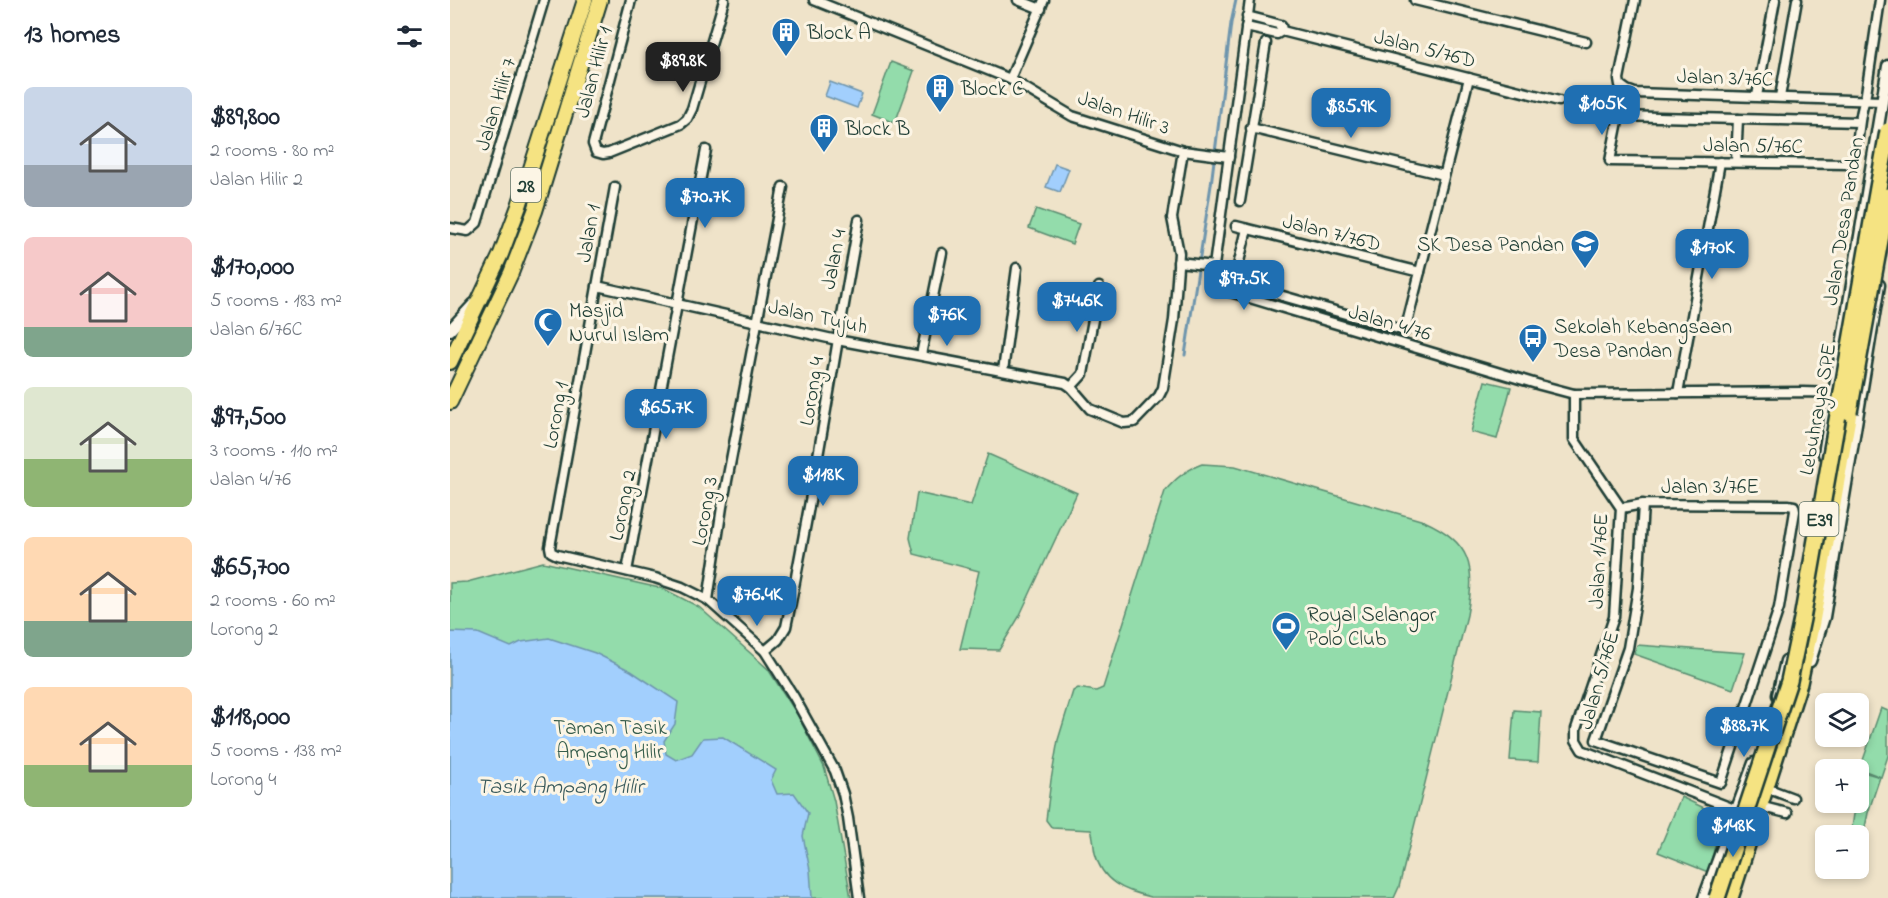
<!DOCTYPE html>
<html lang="en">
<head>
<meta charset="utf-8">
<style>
  :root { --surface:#fff; --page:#f2f2f3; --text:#1f2937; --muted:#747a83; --accent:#1f6fb2 }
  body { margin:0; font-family:"Indie Flower",sans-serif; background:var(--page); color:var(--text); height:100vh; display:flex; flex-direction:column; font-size:22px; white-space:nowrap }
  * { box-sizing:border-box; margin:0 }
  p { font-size:20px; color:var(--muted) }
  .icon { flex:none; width:33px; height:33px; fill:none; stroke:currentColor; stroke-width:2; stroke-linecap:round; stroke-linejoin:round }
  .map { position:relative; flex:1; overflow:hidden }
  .panel { display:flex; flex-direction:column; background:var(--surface); width:450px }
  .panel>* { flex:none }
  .buttons { position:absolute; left:1365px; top:693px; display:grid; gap:12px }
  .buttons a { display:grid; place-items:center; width:54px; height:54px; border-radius:9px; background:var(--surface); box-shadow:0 3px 9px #0003; font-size:30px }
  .price { position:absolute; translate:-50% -51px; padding:0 14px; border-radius:12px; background:var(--accent); color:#fff; font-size:20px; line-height:39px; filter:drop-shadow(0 2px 3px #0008) }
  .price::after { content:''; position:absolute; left:50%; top:36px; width:18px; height:14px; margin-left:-9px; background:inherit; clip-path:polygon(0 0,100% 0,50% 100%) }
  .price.active { background:#222; color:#fff }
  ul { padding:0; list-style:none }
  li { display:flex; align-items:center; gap:18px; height:150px; padding:0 24px }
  li span { display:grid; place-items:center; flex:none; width:168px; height:120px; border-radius:9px; color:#555 }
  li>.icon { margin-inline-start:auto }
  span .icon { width:72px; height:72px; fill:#fffc; stroke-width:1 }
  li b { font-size:26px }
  h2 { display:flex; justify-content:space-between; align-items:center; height:72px; padding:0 24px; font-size:26px }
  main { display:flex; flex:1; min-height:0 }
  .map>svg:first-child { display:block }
  .green { fill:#93dcab; stroke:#598c70; stroke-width:1.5 }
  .water { fill:#a2cffd; stroke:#6e95ad; stroke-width:1.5 }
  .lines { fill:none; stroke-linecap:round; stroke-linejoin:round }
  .stream { stroke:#6e95ad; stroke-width:3 }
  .minor-casing { stroke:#1f3d34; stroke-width:13 }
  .tertiary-casing { stroke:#1f3d34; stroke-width:15 }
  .trunk-casing { stroke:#1f3d34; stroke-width:18 }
  .motorway-casing { stroke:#1f3d34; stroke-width:20 }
  .minor { stroke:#fcf5e5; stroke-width:8 }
  .tertiary { stroke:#fcf5e5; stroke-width:10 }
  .trunk { stroke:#f5e382; stroke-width:14 }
  .motorway { stroke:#f5e382; stroke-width:15 }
  .motorway-bridge-casing { stroke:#1f3d34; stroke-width:20; stroke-linecap:butt }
  .motorway-bridge { stroke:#f5e382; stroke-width:15 }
  .labels { text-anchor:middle; stroke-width:6; stroke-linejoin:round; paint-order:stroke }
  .shield { fill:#fcf5e5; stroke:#617469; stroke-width:1.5 }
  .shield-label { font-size:20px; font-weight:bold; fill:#1f3d34 }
  .poi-label { font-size:21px; fill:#1f3d34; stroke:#fcf5e5; text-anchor:start }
  .street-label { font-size:21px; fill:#1f3d34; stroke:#fcf5e5 }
  .park-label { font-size:21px; fill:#365d4c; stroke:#fcf5e5 }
  .water-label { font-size:22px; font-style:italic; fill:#395a5c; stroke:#fcf5e5 }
</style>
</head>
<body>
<main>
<section class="panel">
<h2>13 homes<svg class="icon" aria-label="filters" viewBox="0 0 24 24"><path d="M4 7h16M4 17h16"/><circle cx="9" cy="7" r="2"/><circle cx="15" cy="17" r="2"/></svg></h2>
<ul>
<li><span style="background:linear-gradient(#c9d6e8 65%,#9aa5b1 0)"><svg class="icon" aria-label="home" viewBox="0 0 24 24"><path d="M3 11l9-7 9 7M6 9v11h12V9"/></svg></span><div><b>$89,800</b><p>2 rooms · 80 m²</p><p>Jalan Hilir 2</p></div></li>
<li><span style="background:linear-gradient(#f6c9c9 75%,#7fa58c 0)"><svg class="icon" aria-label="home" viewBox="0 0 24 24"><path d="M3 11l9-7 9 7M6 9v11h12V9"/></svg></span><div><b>$170,000</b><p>5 rooms · 183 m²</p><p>Jalan 6/76C</p></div></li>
<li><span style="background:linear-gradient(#dfe7d0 60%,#8fb573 0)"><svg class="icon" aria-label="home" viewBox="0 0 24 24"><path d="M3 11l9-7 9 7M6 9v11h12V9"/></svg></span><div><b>$97,500</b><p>3 rooms · 110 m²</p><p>Jalan 4/76</p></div></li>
<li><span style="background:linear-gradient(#ffd9b3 70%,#7fa58c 0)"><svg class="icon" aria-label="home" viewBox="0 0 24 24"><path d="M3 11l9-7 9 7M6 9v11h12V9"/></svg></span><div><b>$65,700</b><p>2 rooms · 60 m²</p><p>Lorong 2</p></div></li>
<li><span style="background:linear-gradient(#ffd9b3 65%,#8fb573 0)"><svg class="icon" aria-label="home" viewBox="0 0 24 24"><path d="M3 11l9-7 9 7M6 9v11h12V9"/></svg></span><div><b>$118,000</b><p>5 rooms · 138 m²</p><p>Lorong 4</p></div></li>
</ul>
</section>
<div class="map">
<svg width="1438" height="898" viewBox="0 0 1438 898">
  <rect width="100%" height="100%" fill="#efe3c9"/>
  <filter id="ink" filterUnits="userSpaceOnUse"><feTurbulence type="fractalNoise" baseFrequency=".0167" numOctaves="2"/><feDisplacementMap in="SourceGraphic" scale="12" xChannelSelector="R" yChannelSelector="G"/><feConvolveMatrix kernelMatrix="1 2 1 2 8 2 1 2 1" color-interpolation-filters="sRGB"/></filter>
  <g filter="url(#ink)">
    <g class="green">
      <path d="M 441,62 L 464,71 L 445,123 L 422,114 Z"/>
      <path d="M 586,209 L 629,224 L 622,244 L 579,228 Z"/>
      <path d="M 1035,381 L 1061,387 L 1047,439 L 1021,432 Z"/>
      <path d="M 538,454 L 627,493 L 569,617 L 549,650 L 510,649 L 529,571 L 464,554 L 460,538 L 467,493 L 521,505 Z"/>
      <path d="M 752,464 L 785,466 L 974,521 C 1021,542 1026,566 1017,615 L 949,887 L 944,898 L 701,897 C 674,891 652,882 645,853 C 643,845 644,837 641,830 L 602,828 L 596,820 L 601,780 L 608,740 L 623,691 L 628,688 L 646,691 L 653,688 L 715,491 C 726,478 736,470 752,464 Z"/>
      <path d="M 93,562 L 214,589 L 249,607 L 318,669 L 347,714 L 374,767 L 384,801 L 401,898 L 0,898 L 0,583 L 17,582 Z"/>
      <path d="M 1187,645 L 1295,653 L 1283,689 L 1184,654 Z"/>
      <path d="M 1431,708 L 1438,711 L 1438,756 L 1431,777 L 1410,769 Z"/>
      <path d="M 1064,710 L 1091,712 L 1088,762 L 1060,760 Z"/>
      <path d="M 1410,771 L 1430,777 L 1418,813 L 1414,832 L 1402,828 L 1404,814 L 1409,810 L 1398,807 L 1399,803 L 1408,802 L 1409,776 Z"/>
      <path d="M 1231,797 L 1273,817 L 1258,872 L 1208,852 Z"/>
    </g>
    <g class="water">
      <path d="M 380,82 L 412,94 L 407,108 L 375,96 Z"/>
      <path d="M 605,164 L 619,169 L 610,192 L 596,187 Z"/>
      <path d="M 0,632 L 28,633 L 61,647 L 71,642 L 99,638 L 145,653 L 181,671 L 228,702 L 225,724 L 214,741 L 216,754 L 226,760 L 242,754 L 253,738 L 273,737 L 326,770 L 321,780 L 327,794 L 344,793 L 358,813 L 353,836 L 360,870 L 362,898 L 0,898 Z"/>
    </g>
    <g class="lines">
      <path class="stream" d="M 735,355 L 761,185 L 781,23 L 786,0"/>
      <g class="minor-casing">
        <g id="minor">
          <path d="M 181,0 L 143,144 L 146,152 L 153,154 L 159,153 L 231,124 L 237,119 L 242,109 L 274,0"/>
          <path d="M 364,0 L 560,79 L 622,116 L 733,151 L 779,157"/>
          <path d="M 568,0 L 591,9"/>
          <path d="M 800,0 L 764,266 C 764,276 763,282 770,289 L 1090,385 L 1124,394 L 1353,392 L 1388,393"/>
          <path d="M 965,0 L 1136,42"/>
          <path d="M 1185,0 L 1169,79 L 1170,85 L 1177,90 L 1185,93 L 1432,101"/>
          <path d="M 796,27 L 827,34 L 832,31 L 831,25 L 797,16"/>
          <path d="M 832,31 L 1109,101"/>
          <path d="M 560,79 L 594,0"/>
          <path d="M 1307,96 L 1325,0"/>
          <path d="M 1330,97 L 1347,0"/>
          <path d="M 1409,122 L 1169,116 L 1160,161 L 1400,164 C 1410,153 1407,118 1415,100 L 1430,0"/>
          <path d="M 801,128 L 994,175"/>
          <path d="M 1286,162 L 1288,119"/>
          <path d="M 165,187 L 100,547 L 101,552 L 107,555 L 205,578 L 232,587 L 258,600 L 315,651 L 344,697 L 385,771 L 393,794 L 398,818 L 409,898"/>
          <path d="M 790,201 L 816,43"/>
          <path d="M 786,226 L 970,272"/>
          <path d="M 0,228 L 18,231 L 27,223 L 94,0"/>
          <path d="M 797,229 L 785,278 L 791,284 L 955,331 L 1019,78"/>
          <path d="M 728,262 L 764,266"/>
          <path d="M 147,286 L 387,340 L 615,383 L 621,387 L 640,409 L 674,423 L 684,422 L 709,396 L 713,388 L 724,320 L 729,253 L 722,218 L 733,151"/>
          <path d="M 471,355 L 492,253"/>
          <path d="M 553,371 L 567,268"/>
          <path d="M 621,387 L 633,374 L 649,287"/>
          <path d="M 1228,393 L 1270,162"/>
          <path d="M 1124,394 L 1124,439 L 1171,508 L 1164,617 L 1126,729 L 1126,740 L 1132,750 L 1287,810"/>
          <path d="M 1171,508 L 1193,504 L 1338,505 L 1344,506 L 1345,511 L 1329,608 L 1271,783 L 1146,740 L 1178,648 L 1188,588 L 1193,504"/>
          <path d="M 177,571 L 256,150"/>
          <path d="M 258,600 L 272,507 L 333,187"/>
          <path d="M 315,651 L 328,640 L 336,627 C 364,492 384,356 409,220"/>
          <path d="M 1319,789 L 1343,798"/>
          <path d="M 1313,807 L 1337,813"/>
        </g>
      </g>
      <g class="tertiary-casing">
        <g id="tertiary">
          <path d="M 0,330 L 24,304"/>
          <path d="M 1374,454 L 1438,66"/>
          <path d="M 1360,661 L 1374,617 L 1429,285"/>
          <path d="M 1328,695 L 1336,661"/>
          <path d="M 1254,898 L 1304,763"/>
        </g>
      </g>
      <g class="trunk-casing">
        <g id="trunk">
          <path d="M 0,362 L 51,254 L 69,206 L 135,0"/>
          <path d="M 0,402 L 61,273 L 85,211 L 150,0"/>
        </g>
      </g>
      <g class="motorway-casing">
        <path id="motorway" d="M 1280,898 L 1349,683 L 1362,622 L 1399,412"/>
      </g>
      <use href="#minor" class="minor"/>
      <use href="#tertiary" class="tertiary"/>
      <use href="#trunk" class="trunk"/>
      <use href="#motorway" class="motorway"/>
      <g class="motorway-bridge-casing">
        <g id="motorway-bridge">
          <path d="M 1399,412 L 1438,196"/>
          <path d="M 1267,898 L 1339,681 L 1352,619 L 1438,131"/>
        </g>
      </g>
      <use href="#motorway-bridge" class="motorway-bridge"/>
    </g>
  </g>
  <defs>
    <g id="building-pin" transform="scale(1.5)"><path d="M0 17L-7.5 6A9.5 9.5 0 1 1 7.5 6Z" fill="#1f6fb2" stroke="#fcf5e5"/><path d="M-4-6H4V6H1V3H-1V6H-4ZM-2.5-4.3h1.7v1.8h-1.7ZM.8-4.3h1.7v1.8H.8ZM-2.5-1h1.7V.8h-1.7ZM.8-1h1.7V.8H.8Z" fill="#fff"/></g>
    <g id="school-pin" transform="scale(1.5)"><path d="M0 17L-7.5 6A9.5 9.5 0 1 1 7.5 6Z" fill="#1f6fb2" stroke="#fcf5e5"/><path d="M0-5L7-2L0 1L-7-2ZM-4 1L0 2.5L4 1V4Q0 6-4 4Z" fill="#fff"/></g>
    <g id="mosque-pin" transform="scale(1.5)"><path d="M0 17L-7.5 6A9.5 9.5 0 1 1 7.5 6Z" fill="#1f6fb2" stroke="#fcf5e5"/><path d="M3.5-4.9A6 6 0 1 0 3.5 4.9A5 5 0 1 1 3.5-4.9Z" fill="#fff"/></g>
    <g id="bus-pin" transform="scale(1.5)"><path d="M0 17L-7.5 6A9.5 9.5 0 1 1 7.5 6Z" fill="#1f6fb2" stroke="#fcf5e5"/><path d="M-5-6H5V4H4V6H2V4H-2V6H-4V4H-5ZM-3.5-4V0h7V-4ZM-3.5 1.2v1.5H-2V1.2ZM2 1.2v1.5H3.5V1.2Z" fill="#fff"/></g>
    <g id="stadium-pin" transform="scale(1.5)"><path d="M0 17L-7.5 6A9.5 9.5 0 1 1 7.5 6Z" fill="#1f6fb2" stroke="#fcf5e5"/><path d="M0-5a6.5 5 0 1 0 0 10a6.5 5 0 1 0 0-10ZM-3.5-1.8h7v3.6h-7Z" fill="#fff"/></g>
  </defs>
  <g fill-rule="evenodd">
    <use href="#building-pin" x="336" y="32"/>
    <use href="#building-pin" x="490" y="88"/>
    <use href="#building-pin" x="374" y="128"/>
    <use href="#school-pin" x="1135" y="244"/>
    <use href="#mosque-pin" x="98" y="322"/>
    <use href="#bus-pin" x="1083" y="338"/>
    <use href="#stadium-pin" x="836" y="626"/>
  </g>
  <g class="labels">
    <g class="shield">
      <rect x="61" y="168" width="30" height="34" rx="4.5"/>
      <rect x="1349.5" y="502" width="39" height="34" rx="4.5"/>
    </g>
    <g class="shield-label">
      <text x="76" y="192">28</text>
      <text x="1369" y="526">E39</text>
    </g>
    <g class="poi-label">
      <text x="357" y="39">Block A</text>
      <text x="511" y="95">Block C</text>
      <text x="395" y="135">Block B</text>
      <text x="1114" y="251" text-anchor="end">SK Desa Pandan</text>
      <text x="119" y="317">Masjid<tspan x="119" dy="24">Nurul Islam</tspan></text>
      <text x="1104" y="333">Sekolah Kebangsaan<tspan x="1104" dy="24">Desa Pandan</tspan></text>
      <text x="857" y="621">Royal Selangor<tspan x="857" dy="24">Polo Club</tspan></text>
    </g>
    <g class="street-label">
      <text transform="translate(975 48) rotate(14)" y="7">Jalan 5/76D</text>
      <text transform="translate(143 72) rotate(-75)" y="7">Jalan Hilir 1</text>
      <text transform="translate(1275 77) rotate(2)" y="7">Jalan 3/76C</text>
      <text transform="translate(45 104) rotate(-73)" y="7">Jalan Hilir 7</text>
      <text transform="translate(674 112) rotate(19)" y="7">Jalan Hilir 3</text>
      <text transform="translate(1303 145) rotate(1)" y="7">Jalan 5/76C</text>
      <text transform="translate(1393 221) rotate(-81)" y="7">Jalan Desa Pandan</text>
      <text transform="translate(882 232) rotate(14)" y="7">Jalan 7/76D</text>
      <text transform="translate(138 233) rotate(-80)" y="7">Jalan 1</text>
      <text transform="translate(383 259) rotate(-79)" y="7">Jalan 4</text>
      <text transform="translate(368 316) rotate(12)" y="7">Jalan Tujuh</text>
      <text transform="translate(940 322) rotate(16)" y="7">Jalan 4/76</text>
      <text transform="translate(361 391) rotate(-81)" y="7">Lorong 4</text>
      <text transform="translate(1367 409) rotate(-80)" y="7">Lebuhraya SPE</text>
      <text transform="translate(105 415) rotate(-80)" y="7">Lorong 1</text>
      <text x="1260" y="493">Jalan 3/76E</text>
      <text transform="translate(172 505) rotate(-79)" y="7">Lorong 2</text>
      <text transform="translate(254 511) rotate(-80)" y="7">Lorong 3</text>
      <text transform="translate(1148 561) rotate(-87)" y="7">Jalan 1/76E</text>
      <text transform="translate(1148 680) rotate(-74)" y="7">Jalan 5/76E</text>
    </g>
    <g class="park-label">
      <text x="160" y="734">Taman Tasik<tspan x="160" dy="24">Ampang Hilir</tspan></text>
    </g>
    <g class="water-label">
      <text x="110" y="793">Tasik Ampang Hilir</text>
    </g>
  </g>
</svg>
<div class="buttons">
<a><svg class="icon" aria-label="layers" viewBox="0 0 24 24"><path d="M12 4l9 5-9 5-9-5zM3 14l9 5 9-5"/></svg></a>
<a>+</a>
<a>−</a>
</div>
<b class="price active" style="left:233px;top:93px">$89.8K</b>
<b class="price" style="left:1152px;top:136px">$105K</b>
<b class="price" style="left:901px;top:139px">$85.9K</b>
<b class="price" style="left:255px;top:229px">$70.7K</b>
<b class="price" style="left:1262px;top:280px">$170K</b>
<b class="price" style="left:794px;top:311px">$97.5K</b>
<b class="price" style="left:627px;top:333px">$74.6K</b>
<b class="price" style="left:497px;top:347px">$76K</b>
<b class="price" style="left:216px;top:440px">$65.7K</b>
<b class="price" style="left:373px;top:507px">$118K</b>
<b class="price" style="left:307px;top:627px">$76.4K</b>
<b class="price" style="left:1294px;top:758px">$88.7K</b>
<b class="price" style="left:1283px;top:858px">$148K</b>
</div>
</main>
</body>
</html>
